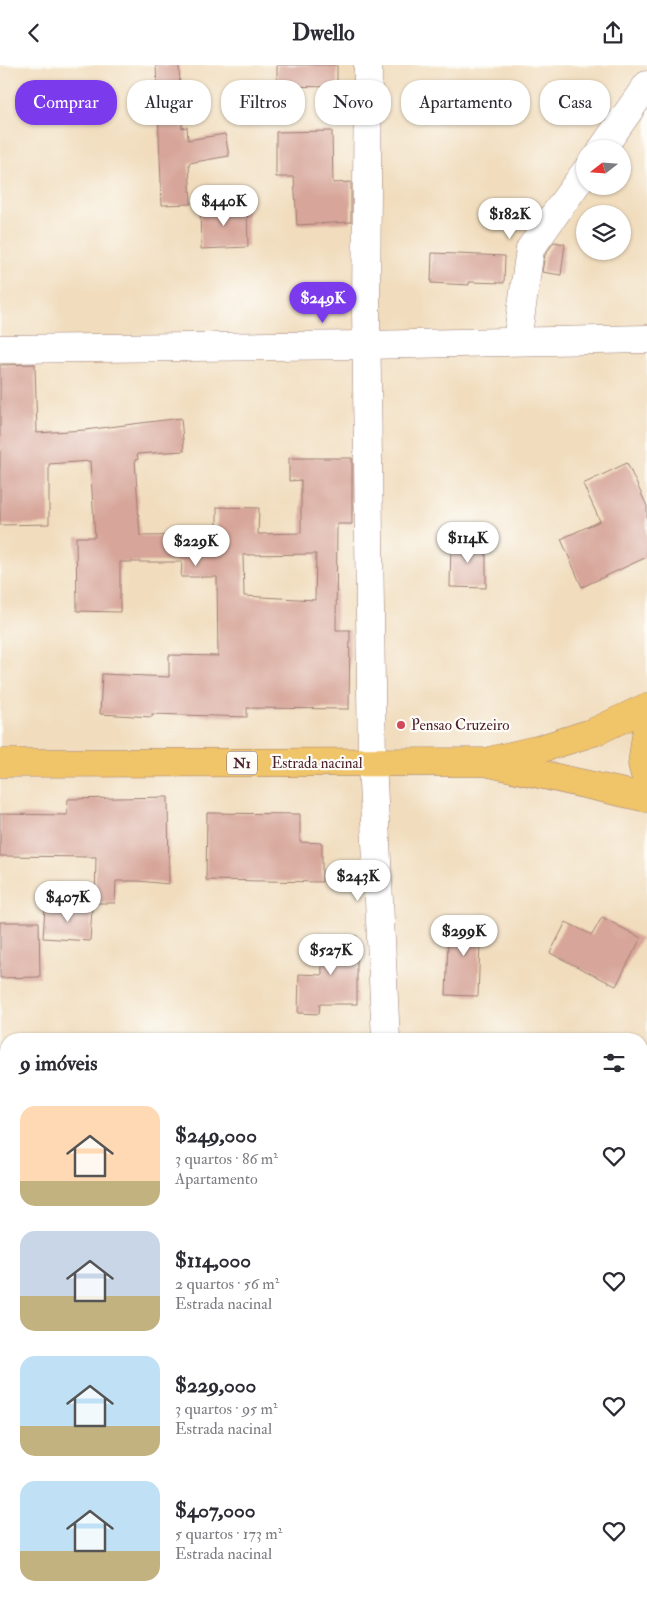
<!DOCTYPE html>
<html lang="pt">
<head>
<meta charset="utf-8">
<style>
  :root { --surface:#fff; --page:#f2f2f3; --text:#2b2b33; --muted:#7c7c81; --accent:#7c3aed }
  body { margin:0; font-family:"IM FELL Double Pica",serif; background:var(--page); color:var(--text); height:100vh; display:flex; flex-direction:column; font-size:19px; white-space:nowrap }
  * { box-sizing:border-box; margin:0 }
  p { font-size:16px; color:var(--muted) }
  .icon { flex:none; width:28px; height:28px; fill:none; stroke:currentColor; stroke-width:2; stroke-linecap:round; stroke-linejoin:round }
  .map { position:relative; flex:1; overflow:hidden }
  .side { position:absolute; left:0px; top:968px; width:648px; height:571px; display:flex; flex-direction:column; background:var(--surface); border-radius:20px 20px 0 0; box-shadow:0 1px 4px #0004 }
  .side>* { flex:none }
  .hud { position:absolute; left:15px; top:15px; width:618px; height:45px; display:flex; gap:10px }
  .needle { width:32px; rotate:253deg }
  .tools { position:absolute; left:576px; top:75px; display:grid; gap:10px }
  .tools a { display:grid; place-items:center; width:55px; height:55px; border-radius:50%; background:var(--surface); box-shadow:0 1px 4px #0004; font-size:25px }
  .price { position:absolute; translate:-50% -42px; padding:0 11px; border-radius:18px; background:#fff; color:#222; font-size:16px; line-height:32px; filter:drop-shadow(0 1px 2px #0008) }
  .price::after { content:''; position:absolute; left:50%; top:30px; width:15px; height:11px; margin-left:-8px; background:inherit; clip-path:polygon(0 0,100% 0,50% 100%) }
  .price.active { background:var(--accent); color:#fff }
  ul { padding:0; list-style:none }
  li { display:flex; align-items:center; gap:15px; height:125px; padding:0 20px }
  li span { display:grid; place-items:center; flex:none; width:140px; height:100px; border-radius:15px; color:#555 }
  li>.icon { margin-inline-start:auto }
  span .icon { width:60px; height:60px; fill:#fffc; stroke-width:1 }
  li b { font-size:21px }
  h2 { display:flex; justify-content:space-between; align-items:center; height:60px; padding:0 20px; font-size:21px }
  .pill { padding:0 18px; border-radius:20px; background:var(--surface); box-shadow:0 1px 4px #0004; font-size:18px; line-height:45px }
  .pill.active { background:var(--accent); color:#fff }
  header { display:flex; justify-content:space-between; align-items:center; height:65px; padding:0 20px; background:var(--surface); font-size:22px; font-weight:800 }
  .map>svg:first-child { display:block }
  .building { fill:#d7a599; fill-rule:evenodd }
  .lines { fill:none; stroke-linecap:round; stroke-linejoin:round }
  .minor-casing { stroke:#9e7e74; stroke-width:29 }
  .tertiary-casing { stroke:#9e7e74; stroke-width:29 }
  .trunk-casing { stroke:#9e7e74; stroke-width:29 }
  .path { stroke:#9e7e74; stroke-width:3; stroke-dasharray:4 4; stroke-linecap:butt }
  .minor { stroke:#fff; stroke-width:28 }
  .tertiary { stroke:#fff; stroke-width:28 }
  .trunk { stroke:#f0c469; stroke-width:28 }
  .poi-dot { fill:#d1495b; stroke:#fdfcf7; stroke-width:2 }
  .labels { text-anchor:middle; stroke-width:4.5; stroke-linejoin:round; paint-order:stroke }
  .shield { fill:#fdfcf7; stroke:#806168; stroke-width:1 }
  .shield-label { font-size:14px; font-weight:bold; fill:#4a1f2b }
  .poi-label { font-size:15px; fill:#4a1f2b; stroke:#fdfcf7; text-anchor:start }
  .street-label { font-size:15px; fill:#4a1f2b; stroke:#fdfcf7 }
</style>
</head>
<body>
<header><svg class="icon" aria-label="back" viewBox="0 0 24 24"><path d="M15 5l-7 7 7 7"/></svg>Dwello<svg class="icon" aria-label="share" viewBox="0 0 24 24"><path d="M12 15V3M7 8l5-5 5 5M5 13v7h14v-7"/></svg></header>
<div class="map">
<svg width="647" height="1538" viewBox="0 0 647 1538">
  <rect width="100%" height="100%" fill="#fdfcf7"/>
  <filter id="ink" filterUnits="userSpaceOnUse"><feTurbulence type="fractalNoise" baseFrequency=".02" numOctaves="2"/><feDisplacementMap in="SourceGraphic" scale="10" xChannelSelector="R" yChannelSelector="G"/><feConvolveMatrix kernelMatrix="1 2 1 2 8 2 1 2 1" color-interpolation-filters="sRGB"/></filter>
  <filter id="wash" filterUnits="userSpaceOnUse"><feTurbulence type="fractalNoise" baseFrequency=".0096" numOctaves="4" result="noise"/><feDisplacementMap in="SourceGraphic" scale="20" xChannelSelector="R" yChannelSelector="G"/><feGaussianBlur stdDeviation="1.12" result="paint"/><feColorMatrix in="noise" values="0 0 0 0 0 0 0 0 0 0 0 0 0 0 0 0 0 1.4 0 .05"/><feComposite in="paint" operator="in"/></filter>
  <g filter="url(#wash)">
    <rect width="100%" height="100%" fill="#f1ddbe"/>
    <g id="blocks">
      <g class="building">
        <path d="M 156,0 L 179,0 L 182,63 L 187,62 L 188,75 L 225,69 L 229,91 L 189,98 L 191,139 L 162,140 Z"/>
        <path d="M 277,0 L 337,0 L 337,22 L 277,21 Z"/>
        <path d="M 332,66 L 333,118 L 351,117 L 351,157 L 297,160 L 294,112 L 276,112 L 276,67 Z"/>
        <path d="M 247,139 L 248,182 L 201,184 L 200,141 Z"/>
        <path d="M 554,177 L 565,179 L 561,210 L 542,207 L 545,190 Z"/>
        <path d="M 432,188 L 505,191 L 504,218 L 469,217 L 469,220 L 431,218 Z"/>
        <path d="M 35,299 L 37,368 L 85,365 L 181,353 L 184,386 L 137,389 L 138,394 L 135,395 L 140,471 L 217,470 L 217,442 L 259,443 L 258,469 L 301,468 L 301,415 L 289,416 L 289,393 L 352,393 L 352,459 L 337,459 L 336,565 L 350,565 L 349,644 L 247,643 L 247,652 L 152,649 L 152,652 L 100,649 L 102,609 L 169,612 L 169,590 L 218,591 L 217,512 L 181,512 L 182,497 L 120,497 L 120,547 L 77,546 L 76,472 L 95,472 L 90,396 L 49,399 L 49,459 L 0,460 L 0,300 ZM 316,489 L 315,535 L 244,531 L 243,490 Z"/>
        <path d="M 627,398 L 647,441 L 647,492 L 582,522 L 561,474 L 600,456 L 583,419 Z"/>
        <path d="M 451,476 L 486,476 L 486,523 L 450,522 Z"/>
        <path d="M 168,732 L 169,819 L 138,816 L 116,816 L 115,838 L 95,838 L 96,792 L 0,791 L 0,749 L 67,750 L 68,734 Z"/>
        <path d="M 207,748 L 300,749 L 300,777 L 322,778 L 322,817 L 206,815 Z"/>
        <path d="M 45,841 L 92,843 L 90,876 L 43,873 Z"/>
        <path d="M 449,852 L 481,853 L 478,931 L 446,930 Z"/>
        <path d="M 602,852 L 641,873 L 616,921 L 550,888 L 566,857 L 592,870 Z"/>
        <path d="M 0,857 L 39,857 L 40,912 L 0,913 Z"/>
        <path d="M 321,871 L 357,871 L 357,939 L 320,939 L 319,949 L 298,948 L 299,909 L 322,910 Z"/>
      </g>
    </g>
  </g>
  <g filter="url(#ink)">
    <use href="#blocks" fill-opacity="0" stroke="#9e7e74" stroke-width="1"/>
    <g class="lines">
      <g class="minor-casing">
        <g id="minor">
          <path d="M 368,0 L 366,244 L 372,697"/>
          <path d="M 602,84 L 647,20"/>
          <path d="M 517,276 L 530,184 L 585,107"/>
          <path d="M 0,284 L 366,280 L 647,274"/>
          <path d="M 0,1119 L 6,1119"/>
          <path d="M 641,1132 L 647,1132"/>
        </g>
      </g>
      <g class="tertiary-casing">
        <g id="tertiary">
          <path d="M 372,697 L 386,974"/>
          <path d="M 570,1532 L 575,1538"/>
        </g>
      </g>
      <g class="trunk-casing">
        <g id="trunk">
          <path d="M 647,663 L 642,699 L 647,718"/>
          <path d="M 493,695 L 540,684 L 594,667 L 647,642"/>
          <path d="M 0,698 L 485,697 L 647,733"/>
        </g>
      </g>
      <path class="path" d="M 537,1538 L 540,1532"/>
      <use href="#minor" class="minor"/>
      <use href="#tertiary" class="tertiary"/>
      <use href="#trunk" class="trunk"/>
    </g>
  </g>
  <circle class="poi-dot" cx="401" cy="660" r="5"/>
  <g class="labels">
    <rect class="shield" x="227" y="686.5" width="30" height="23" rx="4"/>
    <g class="shield-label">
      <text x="242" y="703">N1</text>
    </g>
    <g class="poi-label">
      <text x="411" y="665">Pensao Cruzeiro</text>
    </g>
    <g class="street-label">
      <text x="317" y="703">Estrada nacinal</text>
    </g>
  </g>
</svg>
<div class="tools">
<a><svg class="needle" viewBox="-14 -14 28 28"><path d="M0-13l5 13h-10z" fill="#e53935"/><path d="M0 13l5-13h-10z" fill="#7c7c81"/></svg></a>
<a><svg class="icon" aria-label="layers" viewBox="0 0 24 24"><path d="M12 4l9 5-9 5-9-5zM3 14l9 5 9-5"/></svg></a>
</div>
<b class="price" style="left:224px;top:162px">$440K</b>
<b class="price" style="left:510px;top:175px">$182K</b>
<b class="price active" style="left:323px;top:259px">$249K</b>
<b class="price" style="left:468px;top:499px">$114K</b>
<b class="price" style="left:196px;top:502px">$229K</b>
<b class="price" style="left:358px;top:837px">$243K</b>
<b class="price" style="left:68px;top:858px">$407K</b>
<b class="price" style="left:464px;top:892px">$299K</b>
<b class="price" style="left:331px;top:911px">$527K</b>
<div class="hud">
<a class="pill active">Comprar</a>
<a class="pill">Alugar</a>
<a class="pill">Filtros</a>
<a class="pill">Novo</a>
<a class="pill">Apartamento</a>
<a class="pill">Casa</a>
</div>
<section class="side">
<h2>9 imóveis<svg class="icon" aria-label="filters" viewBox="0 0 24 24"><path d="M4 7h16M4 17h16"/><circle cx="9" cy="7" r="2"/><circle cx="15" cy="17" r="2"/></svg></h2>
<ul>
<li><span style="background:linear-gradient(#ffd9b3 75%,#c2b280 0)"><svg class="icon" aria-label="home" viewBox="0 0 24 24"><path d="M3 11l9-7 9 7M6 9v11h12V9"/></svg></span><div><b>$249,000</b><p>3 quartos · 86 m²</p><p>Apartamento</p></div><svg class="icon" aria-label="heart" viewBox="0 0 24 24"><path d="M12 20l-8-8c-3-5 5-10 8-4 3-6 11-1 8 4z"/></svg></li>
<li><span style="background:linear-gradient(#c9d6e8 65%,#c2b280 0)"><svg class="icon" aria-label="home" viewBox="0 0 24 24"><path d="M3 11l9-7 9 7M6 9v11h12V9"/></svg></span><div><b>$114,000</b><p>2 quartos · 56 m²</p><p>Estrada nacinal</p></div><svg class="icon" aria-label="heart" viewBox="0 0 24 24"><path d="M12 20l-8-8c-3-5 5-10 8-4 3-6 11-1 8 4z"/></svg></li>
<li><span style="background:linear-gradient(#bfe0f5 70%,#c2b280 0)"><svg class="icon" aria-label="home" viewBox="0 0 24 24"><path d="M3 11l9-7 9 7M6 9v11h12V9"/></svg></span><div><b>$229,000</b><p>3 quartos · 95 m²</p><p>Estrada nacinal</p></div><svg class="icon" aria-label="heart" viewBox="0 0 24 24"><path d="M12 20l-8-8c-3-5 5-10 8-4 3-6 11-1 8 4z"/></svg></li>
<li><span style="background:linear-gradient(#bfe0f5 70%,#c2b280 0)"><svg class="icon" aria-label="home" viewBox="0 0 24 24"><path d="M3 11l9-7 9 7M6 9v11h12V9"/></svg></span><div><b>$407,000</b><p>5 quartos · 173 m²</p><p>Estrada nacinal</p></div><svg class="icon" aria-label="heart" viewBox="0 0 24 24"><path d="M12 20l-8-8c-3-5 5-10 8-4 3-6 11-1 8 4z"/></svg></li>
</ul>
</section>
</div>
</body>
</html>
